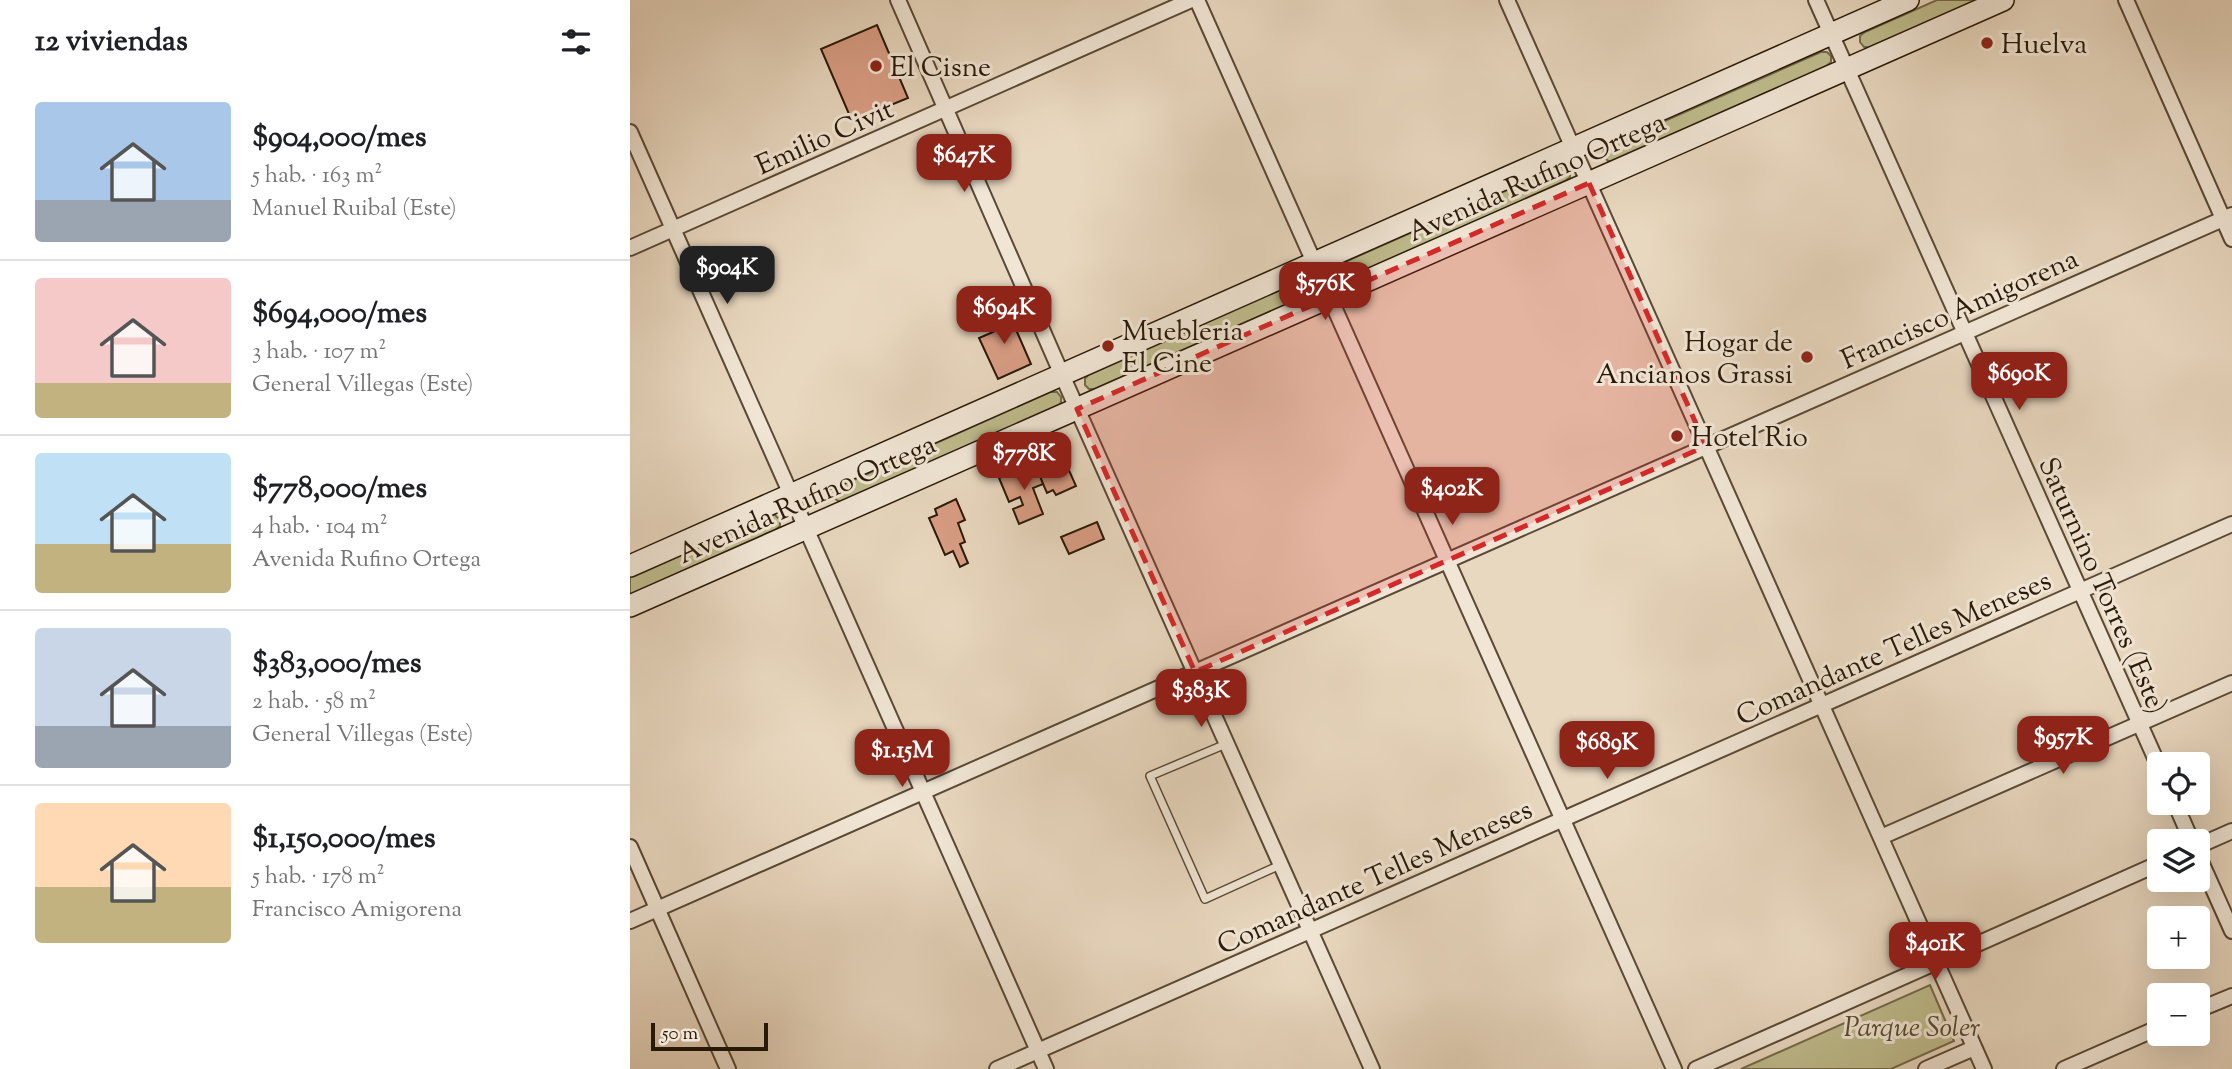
<!DOCTYPE html>
<html lang="es">
<head>
<meta charset="utf-8">
<style>
  :root { --surface:#fff; --page:#f2f2f2; --text:#202124; --muted:#757577; --line:#e0e0e0; --accent:#8f2418 }
  body { margin:0; font-family:"Sorts Mill Goudy",serif; background:var(--page); color:var(--text); height:100vh; display:flex; flex-direction:column; font-size:26px; white-space:nowrap }
  * { box-sizing:border-box; margin:0 }
  p { font-size:23px; color:var(--muted) }
  .icon { flex:none; width:38px; height:38px; fill:none; stroke:currentColor; stroke-width:2; stroke-linecap:round; stroke-linejoin:round }
  .map { position:relative; flex:1; overflow:hidden }
  .drawer { display:flex; flex-direction:column; background:var(--surface); width:630px }
  .drawer>* { flex:none }
  .controls { position:absolute; left:1517px; top:752px; display:grid; gap:14px }
  .controls a { display:grid; place-items:center; width:63px; height:63px; border-radius:7px; background:var(--surface); box-shadow:0 7px 28px #0002; font-size:35px }
  .scale { position:absolute; left:21px; bottom:18px; width:117px; box-sizing:border-box; padding-left:7px; border:4px solid #291907; border-top:0; font-size:19px; line-height:24px; white-space:nowrap; color:#291907; -webkit-text-stroke:5px #f1e6d6; paint-order:stroke }
  .price { position:absolute; translate:-50% -60px; padding:0 16px; border-radius:14px; background:var(--accent); color:#fff; font-size:23px; line-height:46px; filter:drop-shadow(0 2px 4px #0008) }
  .price::after { content:''; position:absolute; left:50%; top:42px; width:21px; height:16px; margin-left:-10px; background:inherit; clip-path:polygon(0 0,100% 0,50% 100%) }
  .price.on { background:#222; color:#fff }
  ul { padding:0; list-style:none }
  li { display:flex; align-items:center; gap:21px; height:175px; padding:0 35px }
  li+li { border-top:2px solid var(--line) }
  li span { display:grid; place-items:center; flex:none; width:196px; height:140px; border-radius:7px; color:#555 }
  li>.icon { margin-inline-start:auto }
  span .icon { width:84px; height:84px; fill:#fffc; stroke-width:1 }
  li b { font-size:30px }
  h2 { display:flex; justify-content:space-between; align-items:center; height:84px; padding:0 35px; font-size:30px }
  main { display:flex; flex:1; min-height:0 }
  .map>svg:first-child { display:block }
  .green { fill:#bfbc8d; stroke:#746a4a; stroke-width:2 }
  .building { fill:#da9e85; stroke:#291907; stroke-width:2 }
  .lines { fill:none; stroke-linecap:round; stroke-linejoin:round }
  .lane-casing { stroke:#594935; stroke-width:10 }
  .street-casing { stroke:#594935; stroke-width:18 }
  .secondary-casing { stroke:#291907; stroke-width:24 }
  .lane { stroke:#f1e6d6; stroke-width:7 }
  .street { stroke:#f1e6d6; stroke-width:14 }
  .secondary { stroke:#f1e6d6; stroke-width:21 }
  .marked { fill:#d62828; fill-opacity:0.2; stroke:#d62828; stroke-width:5; stroke-dasharray:14 9; stroke-linejoin:round }
  .poi-dot { fill:#8f2418; stroke:#f1e6d6; stroke-width:2.5 }
  .labels { text-anchor:middle; stroke-width:6; stroke-linejoin:round; paint-order:stroke }
  .poi-label { font-size:28px; fill:#291907; stroke:#f1e6d6; text-anchor:start }
  .street-label { font-size:28px; fill:#291907; stroke:#f1e6d6 }
  .park-label { font-size:28px; font-style:italic; fill:#564a2f; stroke:#f1e6d6 }
</style>
</head>
<body>
<main>
<section class="drawer">
<h2>12 viviendas<svg class="icon" aria-label="filters" viewBox="0 0 24 24"><path d="M4 7h16M4 17h16"/><circle cx="9" cy="7" r="2"/><circle cx="15" cy="17" r="2"/></svg></h2>
<ul>
<li><span style="background:linear-gradient(#a9c7e8 70%,#9aa5b1 0)"><svg class="icon" aria-label="home" viewBox="0 0 24 24"><path d="M3 11l9-7 9 7M6 9v11h12V9"/></svg></span><div><b>$904,000/mes</b><p>5 hab. · 163 m²</p><p>Manuel Ruibal (Este)</p></div></li>
<li><span style="background:linear-gradient(#f6c9c9 75%,#c2b280 0)"><svg class="icon" aria-label="home" viewBox="0 0 24 24"><path d="M3 11l9-7 9 7M6 9v11h12V9"/></svg></span><div><b>$694,000/mes</b><p>3 hab. · 107 m²</p><p>General Villegas (Este)</p></div></li>
<li><span style="background:linear-gradient(#bfe0f5 65%,#c2b280 0)"><svg class="icon" aria-label="home" viewBox="0 0 24 24"><path d="M3 11l9-7 9 7M6 9v11h12V9"/></svg></span><div><b>$778,000/mes</b><p>4 hab. · 104 m²</p><p>Avenida Rufino Ortega</p></div></li>
<li><span style="background:linear-gradient(#c9d6e8 70%,#9aa5b1 0)"><svg class="icon" aria-label="home" viewBox="0 0 24 24"><path d="M3 11l9-7 9 7M6 9v11h12V9"/></svg></span><div><b>$383,000/mes</b><p>2 hab. · 58 m²</p><p>General Villegas (Este)</p></div></li>
<li><span style="background:linear-gradient(#ffd9b3 60%,#c2b280 0)"><svg class="icon" aria-label="home" viewBox="0 0 24 24"><path d="M3 11l9-7 9 7M6 9v11h12V9"/></svg></span><div><b>$1,150,000/mes</b><p>5 hab. · 178 m²</p><p>Francisco Amigorena</p></div></li>
</ul>
</section>
<div class="map">
<svg width="1602" height="1069" viewBox="0 0 1602 1069">
  <rect width="100%" height="100%" fill="#e9d8c0"/>
  <filter id="stains"><feTurbulence type="fractalNoise" baseFrequency=".00286" numOctaves="4"/><feColorMatrix values="0 0 0 0 .2 0 0 0 0 .09 0 0 0 0 .02 0 0 0 .5 -.17"/></filter>
  <radialGradient id="worn" r=".72"><stop offset=".6" stop-color="#630" stop-opacity="0"/><stop offset="1" stop-color="#630" stop-opacity=".3"/></radialGradient>
  <g class="green">
    <path d="M 1307,0 L 1346,0 L 1240,47 L 1234,47 L 1230,42 L 1230,36 L 1235,32 Z"/>
    <path d="M 1191,52 L 1197,52 L 1201,56 L 1201,62 L 1196,66 L 984,161 L 978,161 L 973,156 L 974,150 L 978,146 Z"/>
    <path d="M 930,167 L 936,167 L 940,171 L 940,177 L 935,181 L 723,276 L 717,276 L 713,271 L 713,265 L 717,261 Z"/>
    <path d="M 672,280 L 678,280 L 682,285 L 682,291 L 677,295 L 465,389 L 459,389 L 455,385 L 455,379 L 459,374 Z"/>
    <path d="M 420,392 L 427,392 L 431,397 L 431,403 L 426,407 L 214,501 L 208,501 L 203,497 L 204,491 L 208,487 Z"/>
    <path d="M 139,515 L 145,515 L 150,520 L 150,526 L 145,530 L 0,594 L 0,577 Z"/>
    <path d="M 1300,985 L 1324,1041 L 1261,1069 L 1111,1069 Z"/>
  </g>
  <g class="building">
    <path d="M 247,25 L 278,98 L 222,121 L 191,49 Z"/>
    <path d="M 377,309 L 401,364 L 368,379 L 349,338 L 363,332 L 356,317 Z"/>
    <path d="M 433,457 L 446,486 L 426,495 L 423,490 L 417,493 L 406,468 Z"/>
    <path d="M 405,464 L 413,484 L 403,488 L 413,514 L 389,524 L 383,509 L 393,505 L 390,497 L 379,502 L 369,478 Z"/>
    <path d="M 326,499 L 335,520 L 328,523 L 335,542 L 330,544 L 338,563 L 330,567 L 323,551 L 315,555 L 299,518 L 307,515 L 305,509 Z"/>
    <path d="M 467,522 L 474,539 L 439,554 L 431,537 Z"/>
  </g>
  <g class="lines">
    <g class="lane-casing">
      <path id="lane" d="M 596,744 L 520,776 L 575,899 L 650,865"/>
    </g>
    <g class="street-casing">
      <g id="street">
        <path d="M 268,0 L 432,375 L 742,1069"/>
        <path d="M 567,0 L 1044,1069"/>
        <path d="M 877,0 L 1354,1069"/>
        <path d="M 1186,0 L 1530,769"/>
        <path d="M 1496,0 L 1602,239"/>
        <path d="M 0,132 L 416,1069"/>
        <path d="M 0,248 L 561,0"/>
        <path d="M 1545,803 L 1562,842"/>
        <path d="M 1251,837 L 1602,683"/>
        <path d="M 1568,846 L 1602,831"/>
        <path d="M 0,847 L 98,1069"/>
        <path d="M 1568,855 L 1602,931"/>
        <path d="M 0,921 L 1602,215"/>
        <path d="M 1568,1010 L 1602,996"/>
        <path d="M 367,1069 L 1602,524"/>
        <path d="M 1066,1069 L 1530,863"/>
        <path d="M 1296,1069 L 1344,1048"/>
        <path d="M 1434,1069 L 1530,1027"/>
      </g>
    </g>
    <g class="secondary-casing">
      <g id="secondary">
        <path d="M 0,566 L 1278,0"/>
        <path d="M 0,606 L 1373,0"/>
      </g>
    </g>
    <use href="#lane" class="lane"/>
    <use href="#street" class="street"/>
    <use href="#secondary" class="secondary"/>
  </g>
  <path class="marked" d="M 959,183 L 1076,446 L 565,672 L 447,409 Z"/>
  <g class="poi-dot">
    <circle cx="1357" cy="43" r="7"/>
    <circle cx="246" cy="66" r="7"/>
    <circle cx="478" cy="346" r="7"/>
    <circle cx="1177" cy="357" r="7"/>
    <circle cx="1047" cy="436" r="7"/>
  </g>
  <g class="labels">
    <g class="poi-label">
      <text x="1371" y="53">Huelva</text>
      <text x="260" y="76">El Cisne</text>
      <text x="492" y="340">Muebleria<tspan x="492" dy="32">El Cine</tspan></text>
      <text x="1163" y="351" text-anchor="end">Hogar de<tspan x="1163" dy="32">Ancianos Grassi</tspan></text>
      <text x="1061" y="446">Hotel Rio</text>
    </g>
    <g class="street-label">
      <text transform="translate(194 136) rotate(-24)" y="10">Emilio Civit</text>
      <text transform="translate(906 176) rotate(-24)" y="10">Avenida Rufino Ortega</text>
      <text transform="translate(1329 308) rotate(-24)" y="10">Francisco Amigorena</text>
      <text transform="translate(176 498) rotate(-24)" y="10">Avenida Rufino Ortega</text>
      <text transform="translate(1474 585) rotate(66)" y="10">Saturnino Torres (Este)</text>
      <text transform="translate(1263 647) rotate(-24)" y="10">Comandante Telles Meneses</text>
      <text transform="translate(744 876) rotate(-24)" y="10">Comandante Telles Meneses</text>
    </g>
    <g class="park-label">
      <text x="1282" y="1036">Parque Soler</text>
    </g>
  </g>
  <rect width="100%" height="100%" filter="url(#stains)"/>
  <rect width="100%" height="100%" fill="url(#worn)"/>
</svg>
<div class="controls">
<a><svg class="icon" aria-label="locate" viewBox="0 0 24 24"><circle cx="12" cy="12" r="6"/><path d="M12 2v4M12 18v4M2 12h4M18 12h4"/></svg></a>
<a><svg class="icon" aria-label="layers" viewBox="0 0 24 24"><path d="M12 4l9 5-9 5-9-5zM3 14l9 5 9-5"/></svg></a>
<a>+</a>
<a>−</a>
</div>
<div class="scale">50 m</div>
<b class="price" style="left:334px;top:194px">$647K</b>
<b class="price on" style="left:97px;top:306px">$904K</b>
<b class="price" style="left:695px;top:322px">$576K</b>
<b class="price" style="left:374px;top:346px">$694K</b>
<b class="price" style="left:1389px;top:412px">$690K</b>
<b class="price" style="left:394px;top:492px">$778K</b>
<b class="price" style="left:822px;top:527px">$402K</b>
<b class="price" style="left:571px;top:729px">$383K</b>
<b class="price" style="left:1433px;top:776px">$957K</b>
<b class="price" style="left:977px;top:781px">$689K</b>
<b class="price" style="left:272px;top:789px">$1.15M</b>
<b class="price" style="left:1305px;top:982px">$401K</b>
</div>
</main>
</body>
</html>
